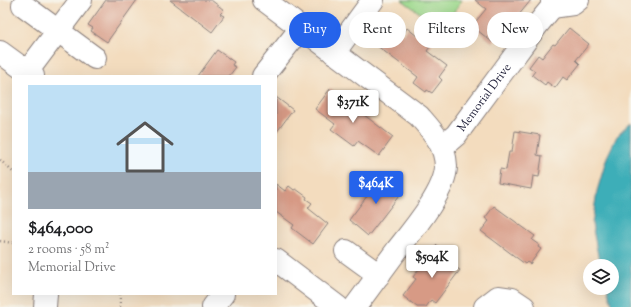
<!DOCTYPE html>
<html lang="en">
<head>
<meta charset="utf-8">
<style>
  :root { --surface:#fff; --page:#f2f2f2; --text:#202124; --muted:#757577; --line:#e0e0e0; --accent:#2563eb }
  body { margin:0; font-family:"Sorts Mill Goudy",serif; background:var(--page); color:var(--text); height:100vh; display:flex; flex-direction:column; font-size:15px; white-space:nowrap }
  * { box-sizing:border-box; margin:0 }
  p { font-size:13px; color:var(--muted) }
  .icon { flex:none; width:22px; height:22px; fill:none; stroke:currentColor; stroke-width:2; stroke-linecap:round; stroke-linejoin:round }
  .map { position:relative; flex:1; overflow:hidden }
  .side { position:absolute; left:12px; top:75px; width:265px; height:220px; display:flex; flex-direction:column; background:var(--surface); border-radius:0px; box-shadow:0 4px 16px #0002 }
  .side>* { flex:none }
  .guide { position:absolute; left:289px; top:12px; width:282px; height:36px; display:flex; gap:8px }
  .tools { position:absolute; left:583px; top:259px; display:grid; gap:8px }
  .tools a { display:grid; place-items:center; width:36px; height:36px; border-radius:50%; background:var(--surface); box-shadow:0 4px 16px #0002; font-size:20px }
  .price { position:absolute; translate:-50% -34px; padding:0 9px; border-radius:4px; background:#fff; color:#222; font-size:13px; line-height:26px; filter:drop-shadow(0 1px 2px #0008) }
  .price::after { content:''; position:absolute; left:50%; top:24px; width:12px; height:9px; margin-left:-6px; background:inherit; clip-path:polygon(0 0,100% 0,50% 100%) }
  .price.selected { background:var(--accent); color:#fff }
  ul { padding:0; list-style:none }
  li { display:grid; align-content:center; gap:8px; height:212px; padding:0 16px }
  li+li { border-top:1px solid var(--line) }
  li span { display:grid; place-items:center; height:124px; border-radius:0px; color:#555 }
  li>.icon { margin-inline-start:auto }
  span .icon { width:72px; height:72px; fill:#fffc; stroke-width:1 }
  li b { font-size:17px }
  .chip { padding:0 14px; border-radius:18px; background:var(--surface); box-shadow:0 4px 16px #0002; font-size:14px; line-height:36px }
  .chip.selected { background:var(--accent); color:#fff }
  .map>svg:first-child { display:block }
  .green { fill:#9dd98d; stroke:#607e64 }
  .water { fill:#3eaeb8; stroke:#30687a }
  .building { fill:#d79a85 }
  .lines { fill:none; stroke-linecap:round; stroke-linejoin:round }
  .minor-casing { stroke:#8a7f7c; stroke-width:24 }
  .path { stroke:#8a7f7c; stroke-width:2.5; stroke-dasharray:1 3; stroke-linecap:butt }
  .minor { stroke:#fff; stroke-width:22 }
  .labels { text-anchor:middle; stroke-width:3.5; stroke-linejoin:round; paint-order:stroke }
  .street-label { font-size:12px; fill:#22223b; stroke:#f7f3e8 }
</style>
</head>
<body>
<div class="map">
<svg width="631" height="307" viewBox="0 0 631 307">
  <rect width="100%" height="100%" fill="#f7f3e8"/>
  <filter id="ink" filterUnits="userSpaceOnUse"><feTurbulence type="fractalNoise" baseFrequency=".025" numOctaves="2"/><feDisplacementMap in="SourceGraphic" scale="8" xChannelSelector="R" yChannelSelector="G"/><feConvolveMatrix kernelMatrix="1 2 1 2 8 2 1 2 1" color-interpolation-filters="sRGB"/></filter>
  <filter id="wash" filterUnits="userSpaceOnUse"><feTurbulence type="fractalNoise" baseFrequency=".012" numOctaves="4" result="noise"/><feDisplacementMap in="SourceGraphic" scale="16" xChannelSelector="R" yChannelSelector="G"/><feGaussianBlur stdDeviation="0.9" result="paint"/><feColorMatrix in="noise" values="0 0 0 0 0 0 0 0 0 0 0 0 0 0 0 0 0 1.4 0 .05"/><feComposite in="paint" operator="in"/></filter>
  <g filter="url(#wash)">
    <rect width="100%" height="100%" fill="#f3dcbe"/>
    <path class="green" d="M 402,0 L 462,0 L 442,29 Z"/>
    <path class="water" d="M 631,123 L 631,307 L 613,307 L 607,288 L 612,288 L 612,266 L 600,266 L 592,224 L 597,191 L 607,157 L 617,136 Z"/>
    <g id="blocks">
      <g class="building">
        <path d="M 106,0 L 137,0 L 107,42 L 91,31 L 93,28 L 88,25 Z"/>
        <path d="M 170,0 L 211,0 L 224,10 L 220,14 L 224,16 L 212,32 Z"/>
        <path d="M 475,0 L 531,0 L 509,27 L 506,25 L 492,42 L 472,26 L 486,9 Z"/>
        <path d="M 382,18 L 403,34 L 407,28 L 417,36 L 419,34 L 432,44 L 427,51 L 447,66 L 439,77 L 442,80 L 432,93 L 427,90 L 426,92 L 414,83 L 418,77 L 368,39 Z"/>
        <path d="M 569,28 L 589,44 L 576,60 L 580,64 L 567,80 L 563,77 L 555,88 L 547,82 L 545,85 L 532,75 L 535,71 L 529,67 L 538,55 L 542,58 L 553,44 L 555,45 Z"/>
        <path d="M 217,50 L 234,62 L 232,65 L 236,67 L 229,76 L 198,76 Z"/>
        <path d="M 330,89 L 393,137 L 379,156 L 358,141 L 354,146 L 331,129 L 335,124 L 315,109 Z"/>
        <path d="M 276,97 L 293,110 L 276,133 Z"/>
        <path d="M 515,131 L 540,135 L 537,155 L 542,156 L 539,177 L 533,176 L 531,189 L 498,183 L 500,169 L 506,170 L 509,152 L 512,152 Z"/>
        <path d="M 383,175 L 400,187 L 399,189 L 402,192 L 368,236 L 349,220 Z"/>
        <path d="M 276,184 L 285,191 L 289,186 L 294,190 L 296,189 L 307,197 L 306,199 L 312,203 L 308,208 L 328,224 L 313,244 L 292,228 L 294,225 L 276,212 Z"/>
        <path d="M 494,206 L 535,236 L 532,240 L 539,245 L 538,247 L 541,249 L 530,264 L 527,262 L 525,264 L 481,231 L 489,221 L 485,218 Z"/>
        <path d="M 437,245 L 456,261 L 453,265 L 460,270 L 435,303 L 431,300 L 426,307 L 417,307 L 403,296 L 416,279 L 413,277 Z"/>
      </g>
    </g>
  </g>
  <g filter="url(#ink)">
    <use href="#blocks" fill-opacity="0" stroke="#8a7f7c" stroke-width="1"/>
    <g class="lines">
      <g class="minor-casing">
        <g id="minor">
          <path d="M 264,0 L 419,116 C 433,132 445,144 446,166 C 446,191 412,231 397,250 C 383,269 369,288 355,307"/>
          <path d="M 23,5 L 95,58"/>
          <path d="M 552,7 L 573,4 L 578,0"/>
          <path d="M 0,52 L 33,76"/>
          <path d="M 334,53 L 373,0"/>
          <path d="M 27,72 L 81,0"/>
          <path d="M 263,76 L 301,28"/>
          <path id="s1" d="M 443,146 L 456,135 L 538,24 L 552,7 L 552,0"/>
          <path d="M 346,251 L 379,275"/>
          <path d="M 276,260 L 338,307"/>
          <path d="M 45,307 L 46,294"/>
          <path d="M 213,307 L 223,294"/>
          <path d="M 485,307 L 498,297 L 512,299 L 524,307"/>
        </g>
      </g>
      <g class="path">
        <path d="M 0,160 L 13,172"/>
        <path d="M 0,241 L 13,243"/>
        <path d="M 120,294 L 120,307"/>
      </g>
      <use href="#minor" class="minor"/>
    </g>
  </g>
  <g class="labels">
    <g class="street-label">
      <text dy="4" stroke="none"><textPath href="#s1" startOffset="64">Memorial Drive</textPath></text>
    </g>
  </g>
</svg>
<div class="tools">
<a><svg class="icon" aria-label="layers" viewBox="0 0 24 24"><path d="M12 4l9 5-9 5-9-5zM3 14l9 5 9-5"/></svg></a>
</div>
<b class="price" style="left:353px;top:124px">$371K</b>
<b class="price selected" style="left:376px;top:205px">$464K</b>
<b class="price" style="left:432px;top:279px">$504K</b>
<div class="guide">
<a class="chip selected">Buy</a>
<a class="chip">Rent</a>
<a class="chip">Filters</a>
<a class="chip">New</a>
</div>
<section class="side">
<ul>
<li><span style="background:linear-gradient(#bfe0f5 70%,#9aa5b1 0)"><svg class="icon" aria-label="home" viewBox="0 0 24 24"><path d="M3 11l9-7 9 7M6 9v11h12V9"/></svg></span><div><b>$464,000</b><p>2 rooms · 58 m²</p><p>Memorial Drive</p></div></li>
</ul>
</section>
</div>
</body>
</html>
